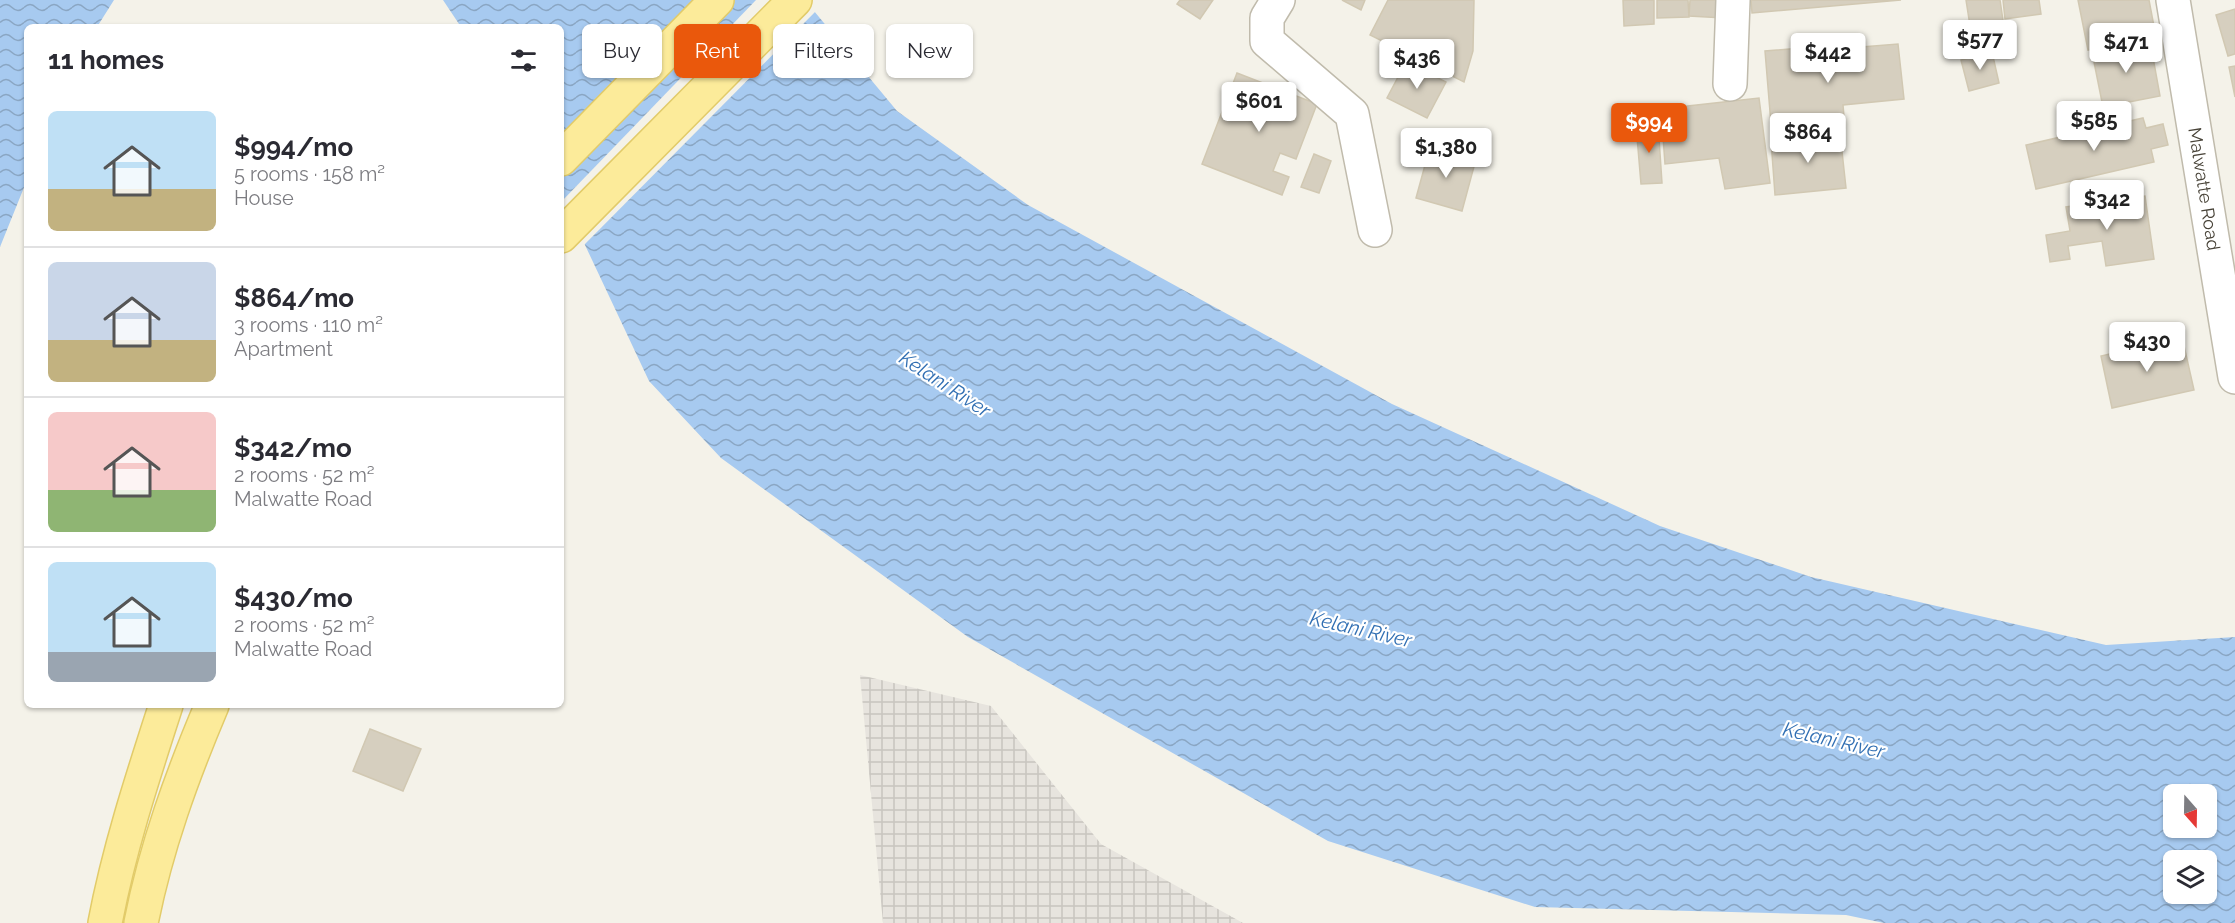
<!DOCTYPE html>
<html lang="en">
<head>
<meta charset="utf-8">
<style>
  :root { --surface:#fff; --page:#f2f2f3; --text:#2b2b33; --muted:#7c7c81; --line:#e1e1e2; --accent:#ea580c }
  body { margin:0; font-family:Raleway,sans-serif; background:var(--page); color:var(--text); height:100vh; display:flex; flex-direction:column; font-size:22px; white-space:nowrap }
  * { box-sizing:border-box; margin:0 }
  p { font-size:20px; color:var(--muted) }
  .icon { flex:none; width:33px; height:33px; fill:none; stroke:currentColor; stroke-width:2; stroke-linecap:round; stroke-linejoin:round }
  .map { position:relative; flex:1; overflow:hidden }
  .side { position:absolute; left:24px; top:24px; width:540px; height:684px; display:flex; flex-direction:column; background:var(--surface); border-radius:9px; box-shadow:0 2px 4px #0004 }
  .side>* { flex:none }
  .top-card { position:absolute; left:582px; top:24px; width:570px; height:54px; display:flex; gap:12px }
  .needle { width:39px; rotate:160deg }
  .controls { position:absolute; left:2163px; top:784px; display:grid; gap:12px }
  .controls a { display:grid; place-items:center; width:54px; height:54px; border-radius:9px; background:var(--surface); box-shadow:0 2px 4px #0004; font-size:30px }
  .price { position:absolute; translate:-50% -51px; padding:0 14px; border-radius:6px; background:#fff; color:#222; font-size:20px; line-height:39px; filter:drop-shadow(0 2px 3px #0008) }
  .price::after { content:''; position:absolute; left:50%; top:36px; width:18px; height:14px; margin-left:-9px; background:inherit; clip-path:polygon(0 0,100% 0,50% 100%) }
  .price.current { background:var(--accent); color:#fff }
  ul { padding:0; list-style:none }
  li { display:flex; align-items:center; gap:18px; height:150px; padding:0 24px }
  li+li { border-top:2px solid var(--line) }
  li span { display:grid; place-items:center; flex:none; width:168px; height:120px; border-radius:9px; color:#555 }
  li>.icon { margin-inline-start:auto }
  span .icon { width:72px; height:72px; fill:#fffc; stroke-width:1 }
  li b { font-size:26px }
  h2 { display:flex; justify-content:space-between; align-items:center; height:72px; padding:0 24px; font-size:26px }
  .tag { padding:0 21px; border-radius:9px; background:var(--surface); box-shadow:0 2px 4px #0004; font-size:21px; line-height:54px }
  .tag.current { background:var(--accent); color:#fff }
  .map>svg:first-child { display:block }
  .industrial { fill:url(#industrial-grid) }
  .water { fill:url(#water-waves); fill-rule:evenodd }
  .pier { fill:#f4f2e9 }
  .building { fill:#d6cfbf; stroke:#d1c8b2; stroke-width:1.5 }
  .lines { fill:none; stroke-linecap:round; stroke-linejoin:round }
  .minor-casing { stroke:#c0bbac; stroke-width:36 }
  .major-casing { stroke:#e2cb69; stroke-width:36 }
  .minor { stroke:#fff; stroke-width:33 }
  .major { stroke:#fceb9a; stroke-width:33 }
  .labels { text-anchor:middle; stroke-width:4.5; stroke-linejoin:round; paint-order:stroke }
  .street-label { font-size:18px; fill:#484338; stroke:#fff }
  .water-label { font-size:20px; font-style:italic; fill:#316fb3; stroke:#fff }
</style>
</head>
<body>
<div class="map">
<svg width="2235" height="923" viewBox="0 0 2235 923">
  <defs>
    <pattern id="industrial-grid" width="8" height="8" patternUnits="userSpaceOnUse" patternTransform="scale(1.5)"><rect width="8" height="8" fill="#e7e4de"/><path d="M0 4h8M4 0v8" fill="none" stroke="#c8c5bf"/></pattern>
    <pattern id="water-waves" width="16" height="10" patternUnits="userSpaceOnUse" patternTransform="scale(1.5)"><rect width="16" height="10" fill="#a7caf0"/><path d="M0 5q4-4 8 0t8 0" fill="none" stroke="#8aa6c3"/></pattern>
  </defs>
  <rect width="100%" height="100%" fill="#f4f2e9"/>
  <path class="industrial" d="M 860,675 L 991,706 L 1101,844 L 1243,923 L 883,923 Z"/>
  <g class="water">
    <path d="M 0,0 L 114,0 L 97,27 L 27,27 L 27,180 L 0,247 Z"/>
    <path d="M 443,0 L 809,0 L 814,11 L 897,111 L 1028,205 L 1392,404 L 1660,526 L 1811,577 L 2106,645 L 2235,637 L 2235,923 L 1884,923 L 1846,915 L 1535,907 L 1328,841 L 968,637 L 721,458 L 649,381 L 561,194 L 561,27 L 461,27 ZM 2174,795 L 2206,795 L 2206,828 L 2174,828 ZM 2174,861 L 2206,861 L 2206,894 L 2174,894 Z"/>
  </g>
  <path class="pier" d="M 756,0 L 812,0 L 817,10 L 583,246 L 562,201 Z"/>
  <g class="building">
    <path d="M 1180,0 L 1213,0 L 1200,19 L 1177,4 Z"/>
    <path d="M 1342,0 L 1365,0 L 1361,10 Z"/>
    <path d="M 1388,0 L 1474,0 L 1473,51 L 1464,82 L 1370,35 Z"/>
    <path d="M 1623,0 L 1654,0 L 1654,24 L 1624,26 Z"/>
    <path d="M 1657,0 L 1688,0 L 1689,17 L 1657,18 Z"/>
    <path d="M 1690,0 L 1725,0 L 1724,18 L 1689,16 Z"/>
    <path d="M 1751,0 L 1901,0 L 1752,13 Z"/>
    <path d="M 1966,0 L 2000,0 L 2004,27 L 1971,32 Z"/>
    <path d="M 2003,0 L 2039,0 L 2041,14 L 2005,19 Z"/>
    <path d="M 2078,0 L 2149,0 L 2156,37 L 2088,50 Z"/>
    <path d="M 2235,9 L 2235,54 L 2228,56 L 2216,15 Z"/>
    <path d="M 2150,41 L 2160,96 L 2103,107 L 2092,52 Z"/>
    <path d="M 1898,44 L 1904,99 L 1843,105 L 1845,128 L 1772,136 L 1765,51 L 1836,45 L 1836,49 Z"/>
    <path d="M 1992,52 L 1999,83 L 1969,91 L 1961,60 Z"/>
    <path d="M 1406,62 L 1446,82 L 1427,118 L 1387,98 Z"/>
    <path d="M 2235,66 L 2235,97 L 2229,67 Z"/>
    <path d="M 1237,73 L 1317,104 L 1296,159 L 1280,153 L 1273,171 L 1289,177 L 1282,195 L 1202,164 Z"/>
    <path d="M 1759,98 L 1770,183 L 1725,189 L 1719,158 L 1665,164 L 1661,109 Z"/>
    <path d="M 2143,118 L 2146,128 L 2163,124 L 2168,145 L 2151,149 L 2154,162 L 2036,189 L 2026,145 Z"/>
    <path d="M 1658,123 L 1662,183 L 1641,184 L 1636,125 Z"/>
    <path d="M 1840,133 L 1846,188 L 1775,195 L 1771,140 Z"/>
    <path d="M 1430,147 L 1476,159 L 1462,211 L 1416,198 Z"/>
    <path d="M 1314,154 L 1331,161 L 1319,193 L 1301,187 Z"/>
    <path d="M 2145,196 L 2154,259 L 2106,266 L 2102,241 L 2068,246 L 2070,259 L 2050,262 L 2046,235 L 2070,231 L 2066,207 Z"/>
    <path d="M 2182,337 L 2194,390 L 2112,408 L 2101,356 Z"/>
    <path d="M 370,729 L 421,749 L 403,791 L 353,771 Z"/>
  </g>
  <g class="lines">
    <g class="minor-casing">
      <g id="minor">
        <path d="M 1278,0 L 1267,18 L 1267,41 L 1352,114 L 1375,230"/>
        <path d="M 2173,0 L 2235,377"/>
        <path d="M 1730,84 L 1733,0"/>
      </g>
    </g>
    <g class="major-casing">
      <g id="major">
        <path d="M 561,159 L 717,0"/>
        <path d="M 561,236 L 795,0"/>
        <path d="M 105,923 C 119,849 143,776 166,705"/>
        <path d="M 141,923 C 156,847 182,776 212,705"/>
      </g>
    </g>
    <use href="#minor" class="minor"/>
    <use href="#major" class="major"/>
  </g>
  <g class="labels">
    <g class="street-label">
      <text transform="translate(2204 189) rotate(81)" y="6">Malwatte Road</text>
    </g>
    <g class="water-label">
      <text transform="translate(945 384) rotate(33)" y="7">Kelani River</text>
      <text transform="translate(1361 629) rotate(13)" y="7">Kelani River</text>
      <text transform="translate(1834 740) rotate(13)" y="7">Kelani River</text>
    </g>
  </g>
</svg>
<div class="controls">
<a><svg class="needle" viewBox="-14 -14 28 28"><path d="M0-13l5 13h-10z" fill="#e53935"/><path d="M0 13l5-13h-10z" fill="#7c7c81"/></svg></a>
<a><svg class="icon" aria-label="layers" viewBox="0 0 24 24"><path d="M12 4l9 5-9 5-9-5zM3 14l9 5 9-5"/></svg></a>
</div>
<b class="price" style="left:1980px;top:71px">$577</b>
<b class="price" style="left:2126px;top:74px">$471</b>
<b class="price" style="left:1828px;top:84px">$442</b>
<b class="price" style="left:1417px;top:90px">$436</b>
<b class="price" style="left:1259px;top:133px">$601</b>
<b class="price" style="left:2094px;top:152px">$585</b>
<b class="price current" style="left:1649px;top:154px">$994</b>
<b class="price" style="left:1808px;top:164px">$864</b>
<b class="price" style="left:1446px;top:179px">$1,380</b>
<b class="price" style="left:2107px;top:231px">$342</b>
<b class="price" style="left:2147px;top:373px">$430</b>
<div class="top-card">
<a class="tag">Buy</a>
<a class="tag current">Rent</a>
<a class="tag">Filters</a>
<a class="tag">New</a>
</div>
<section class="side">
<h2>11 homes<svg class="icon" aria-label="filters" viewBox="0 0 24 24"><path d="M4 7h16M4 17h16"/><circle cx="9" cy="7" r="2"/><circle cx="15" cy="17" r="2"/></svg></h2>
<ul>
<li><span style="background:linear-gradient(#bfe0f5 65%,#c2b280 0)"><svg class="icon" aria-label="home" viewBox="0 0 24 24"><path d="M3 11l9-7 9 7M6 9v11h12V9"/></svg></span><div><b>$994/mo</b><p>5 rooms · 158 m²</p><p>House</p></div></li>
<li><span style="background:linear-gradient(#c9d6e8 65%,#c2b280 0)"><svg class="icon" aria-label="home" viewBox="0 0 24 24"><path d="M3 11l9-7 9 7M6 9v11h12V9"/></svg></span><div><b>$864/mo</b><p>3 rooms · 110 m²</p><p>Apartment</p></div></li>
<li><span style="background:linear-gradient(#f6c9c9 65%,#8fb573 0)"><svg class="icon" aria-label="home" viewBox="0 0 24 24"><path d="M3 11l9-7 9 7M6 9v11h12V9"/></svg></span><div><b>$342/mo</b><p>2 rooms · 52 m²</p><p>Malwatte Road</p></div></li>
<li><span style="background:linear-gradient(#bfe0f5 75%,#9aa5b1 0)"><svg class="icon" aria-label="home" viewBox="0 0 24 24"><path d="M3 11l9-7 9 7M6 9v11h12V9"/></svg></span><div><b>$430/mo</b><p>2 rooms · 52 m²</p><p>Malwatte Road</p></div></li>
</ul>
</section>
</div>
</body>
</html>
